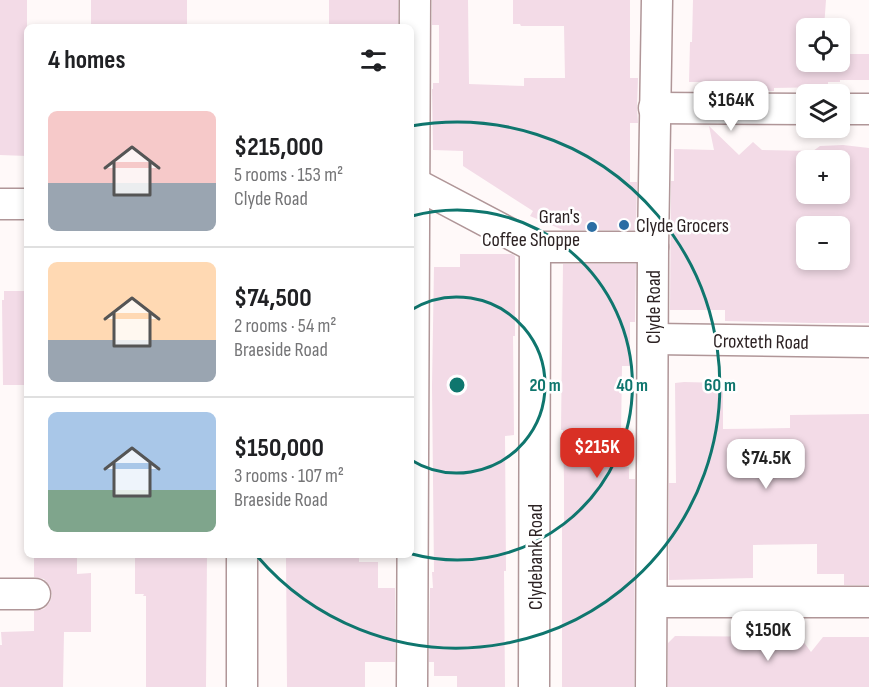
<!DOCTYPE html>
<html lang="en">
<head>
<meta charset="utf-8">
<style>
  :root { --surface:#fff; --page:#f6f6f6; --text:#202124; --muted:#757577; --line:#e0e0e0; --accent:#d93025 }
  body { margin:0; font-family:"Sofia Sans Condensed",sans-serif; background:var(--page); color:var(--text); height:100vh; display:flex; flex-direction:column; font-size:22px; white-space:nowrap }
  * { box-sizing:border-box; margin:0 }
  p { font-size:20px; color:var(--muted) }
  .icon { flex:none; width:33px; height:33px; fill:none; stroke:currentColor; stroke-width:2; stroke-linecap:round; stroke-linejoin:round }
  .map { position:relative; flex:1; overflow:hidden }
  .panel { position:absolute; left:24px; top:24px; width:390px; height:534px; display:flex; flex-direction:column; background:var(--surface); border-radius:9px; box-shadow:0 3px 9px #0003 }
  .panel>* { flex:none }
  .buttons { position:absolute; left:796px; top:18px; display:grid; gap:12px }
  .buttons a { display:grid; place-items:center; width:54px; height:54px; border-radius:9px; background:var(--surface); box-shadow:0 3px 9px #0003; font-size:30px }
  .price { position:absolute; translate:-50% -51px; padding:0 14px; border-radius:12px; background:#fff; color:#222; font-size:20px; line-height:39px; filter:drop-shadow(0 2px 3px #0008) }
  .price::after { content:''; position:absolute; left:50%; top:36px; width:18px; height:14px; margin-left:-9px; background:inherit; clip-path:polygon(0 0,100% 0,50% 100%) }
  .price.current { background:var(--accent); color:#fff }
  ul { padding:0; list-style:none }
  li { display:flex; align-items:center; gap:18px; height:150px; padding:0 24px }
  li+li { border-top:2px solid var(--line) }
  li span { display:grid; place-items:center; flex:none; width:168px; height:120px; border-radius:9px; color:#555 }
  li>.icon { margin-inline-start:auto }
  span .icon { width:72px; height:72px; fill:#fffc; stroke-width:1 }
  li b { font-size:26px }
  h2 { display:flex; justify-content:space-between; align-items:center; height:72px; padding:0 24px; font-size:26px }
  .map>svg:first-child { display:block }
  .building { fill:#f3dbe7; fill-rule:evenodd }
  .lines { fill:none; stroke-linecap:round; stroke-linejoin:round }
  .minor-casing { stroke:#b09698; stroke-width:33 }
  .minor { stroke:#fff; stroke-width:30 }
  .ring { fill:none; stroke:#0f766e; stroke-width:3 }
  .poi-dot { fill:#2b6da3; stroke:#fff; stroke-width:2 }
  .labels { text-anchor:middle; stroke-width:5; stroke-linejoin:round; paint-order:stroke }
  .poi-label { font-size:20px; fill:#2c2223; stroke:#fff; text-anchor:end }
  .street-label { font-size:20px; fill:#2c2223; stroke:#fff }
  .centre { fill:#0f766e; stroke:#fff; stroke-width:3 }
  .ring-label { font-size:18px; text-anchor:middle; font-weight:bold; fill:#0f766e; stroke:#fff; stroke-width:5; stroke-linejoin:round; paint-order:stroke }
</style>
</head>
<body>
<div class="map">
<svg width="869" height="687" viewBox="0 0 869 687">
  <rect width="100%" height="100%" fill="#fff9f9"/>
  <g class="building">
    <path d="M 0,0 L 27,0 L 27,156 L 0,155 Z"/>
    <rect x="91" y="0" width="96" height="27"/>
    <rect x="329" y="0" width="69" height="27"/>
    <path d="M 432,0 L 468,0 L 469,84 L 524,86 L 524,78 L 565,78 L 564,26 L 521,26 L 520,24 L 513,24 L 513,0 L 630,0 L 630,78 L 638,78 L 637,107 L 638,123 L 630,123 L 630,182 L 637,182 L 636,230 L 563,230 L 530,216 L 533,211 L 463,166 L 463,151 L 433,150 L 432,89 L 433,89 L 433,83 L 439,83 L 439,25 L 432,25 Z"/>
    <path d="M 693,0 L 826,0 L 824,28 L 807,28 L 807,62 L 840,62 L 840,31 L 845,31 L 846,54 L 869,54 L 869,80 L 840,80 L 840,82 L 828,82 L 828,87 L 774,88 L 774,91 L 750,91 L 750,82 L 689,82 L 690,42 L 692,42 Z"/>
    <path d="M 709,126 L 739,155 L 753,142 L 762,150 L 813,151 L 820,146 L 843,145 L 869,148 L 869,323 L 811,323 L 725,321 L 725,310 L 670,310 L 671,181 L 674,181 L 674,149 L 714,150 ZM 807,160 L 840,160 L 840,194 L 807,194 ZM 807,226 L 840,226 L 840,260 L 807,260 Z"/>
    <path d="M 460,254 L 512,254 L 515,256 L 515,336 L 513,336 L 514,435 L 505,436 L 506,571 L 504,571 L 505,687 L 457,687 L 457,676 L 434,676 L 434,662 L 429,662 L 430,588 L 433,588 L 432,572 L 434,572 L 432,386 L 434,267 L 460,267 Z"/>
    <path d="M 563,264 L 636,264 L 635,322 L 630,322 L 630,366 L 622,366 L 621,435 L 624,435 L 625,467 L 629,467 L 629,479 L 635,479 L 634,687 L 562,687 L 562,524 L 564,524 L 564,480 L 563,430 L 561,430 Z"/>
    <path d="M 4,291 L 27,291 L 27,385 L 3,385 L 2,300 L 4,300 Z"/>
    <path d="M 684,382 L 723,383 L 723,429 L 790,428 L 790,415 L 869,414 L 869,585 L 844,585 L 844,574 L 817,574 L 817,544 L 753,545 L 753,578 L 669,580 L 669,483 L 676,483 L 675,383 Z"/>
    <path d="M 34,555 L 77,555 L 77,574 L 91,573 L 91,632 L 64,632 L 63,687 L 0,687 L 0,645 L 2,645 L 1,632 L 34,631 L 34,611 L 44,609 L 50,602 L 52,595 L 50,586 L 44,579 L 34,577 Z"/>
    <path d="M 135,555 L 207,555 L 206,687 L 146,687 L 146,596 L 143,596 L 144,594 L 135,594 Z"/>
    <path d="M 296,555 L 359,555 L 359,562 L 378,562 L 378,588 L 395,588 L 395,662 L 365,662 L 365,687 L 287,687 L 286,558 L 296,558 Z"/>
    <path d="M 675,636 L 800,637 L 811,652 L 823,637 L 869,637 L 869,687 L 668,687 L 668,643 Z"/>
  </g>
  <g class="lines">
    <g class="minor-casing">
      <g id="minor">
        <path d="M 654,108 L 807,109"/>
        <path d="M 840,109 L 869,109"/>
        <path d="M 414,183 L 535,247 L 653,247"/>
        <path d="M 0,204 L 27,204"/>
        <path d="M 654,339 L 869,342"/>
        <path d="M 242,555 L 242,687"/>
        <path d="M 0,594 L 35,594"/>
        <path d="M 652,602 L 869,602"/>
        <path d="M 412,687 L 415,0"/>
        <path d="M 534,687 L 535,247"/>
        <path d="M 651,687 L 653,247 L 657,0"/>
      </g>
    </g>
    <use href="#minor" class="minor"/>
  </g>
  <g class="ring">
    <path d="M411 310A88 88 0 1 1 411 460"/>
    <path d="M412 216A175 175 0 1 1 412 554"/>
    <path d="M411 126A263 263 0 1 1 257 556"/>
  </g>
  <g class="poi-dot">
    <circle cx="624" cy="225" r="6"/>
    <circle cx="592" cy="227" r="6"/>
  </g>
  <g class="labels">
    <g class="poi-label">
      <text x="580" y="223">Gran's<tspan x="580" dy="23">Coffee Shoppe</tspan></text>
      <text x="636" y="232" text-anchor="start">Clyde Grocers</text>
    </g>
    <g class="street-label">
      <text transform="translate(653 307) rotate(-90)" y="7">Clyde Road</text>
      <text transform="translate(761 341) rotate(1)" y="7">Croxteth Road</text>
      <text transform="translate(535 557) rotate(-90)" y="7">Clydebank Road</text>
    </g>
  </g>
  <circle cx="457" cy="385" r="9" class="centre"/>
  <g class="ring-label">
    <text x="545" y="391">20 m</text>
    <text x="632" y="391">40 m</text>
    <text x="720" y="391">60 m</text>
  </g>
</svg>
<div class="buttons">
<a><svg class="icon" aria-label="locate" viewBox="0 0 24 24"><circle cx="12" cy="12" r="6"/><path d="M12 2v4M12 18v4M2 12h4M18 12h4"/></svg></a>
<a><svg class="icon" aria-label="layers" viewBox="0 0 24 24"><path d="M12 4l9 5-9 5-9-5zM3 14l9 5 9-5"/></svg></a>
<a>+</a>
<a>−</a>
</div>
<b class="price" style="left:731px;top:132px">$164K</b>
<b class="price current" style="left:597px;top:479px">$215K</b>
<b class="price" style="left:766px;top:490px">$74.5K</b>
<b class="price" style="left:768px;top:662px">$150K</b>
<section class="panel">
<h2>4 homes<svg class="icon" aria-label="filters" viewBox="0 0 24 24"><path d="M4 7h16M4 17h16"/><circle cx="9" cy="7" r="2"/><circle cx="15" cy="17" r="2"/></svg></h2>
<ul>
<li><span style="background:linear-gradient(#f6c9c9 60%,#9aa5b1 0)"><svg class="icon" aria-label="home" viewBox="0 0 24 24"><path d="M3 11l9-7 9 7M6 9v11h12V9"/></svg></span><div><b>$215,000</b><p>5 rooms · 153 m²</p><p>Clyde Road</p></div></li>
<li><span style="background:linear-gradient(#ffd9b3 65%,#9aa5b1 0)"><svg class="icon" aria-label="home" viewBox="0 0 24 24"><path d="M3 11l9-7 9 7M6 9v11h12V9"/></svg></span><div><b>$74,500</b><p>2 rooms · 54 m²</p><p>Braeside Road</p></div></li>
<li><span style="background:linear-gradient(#a9c7e8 65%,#7fa58c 0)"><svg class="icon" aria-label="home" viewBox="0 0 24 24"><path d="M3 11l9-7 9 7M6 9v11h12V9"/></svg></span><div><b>$150,000</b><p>3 rooms · 107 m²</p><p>Braeside Road</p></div></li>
</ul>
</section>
</div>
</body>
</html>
